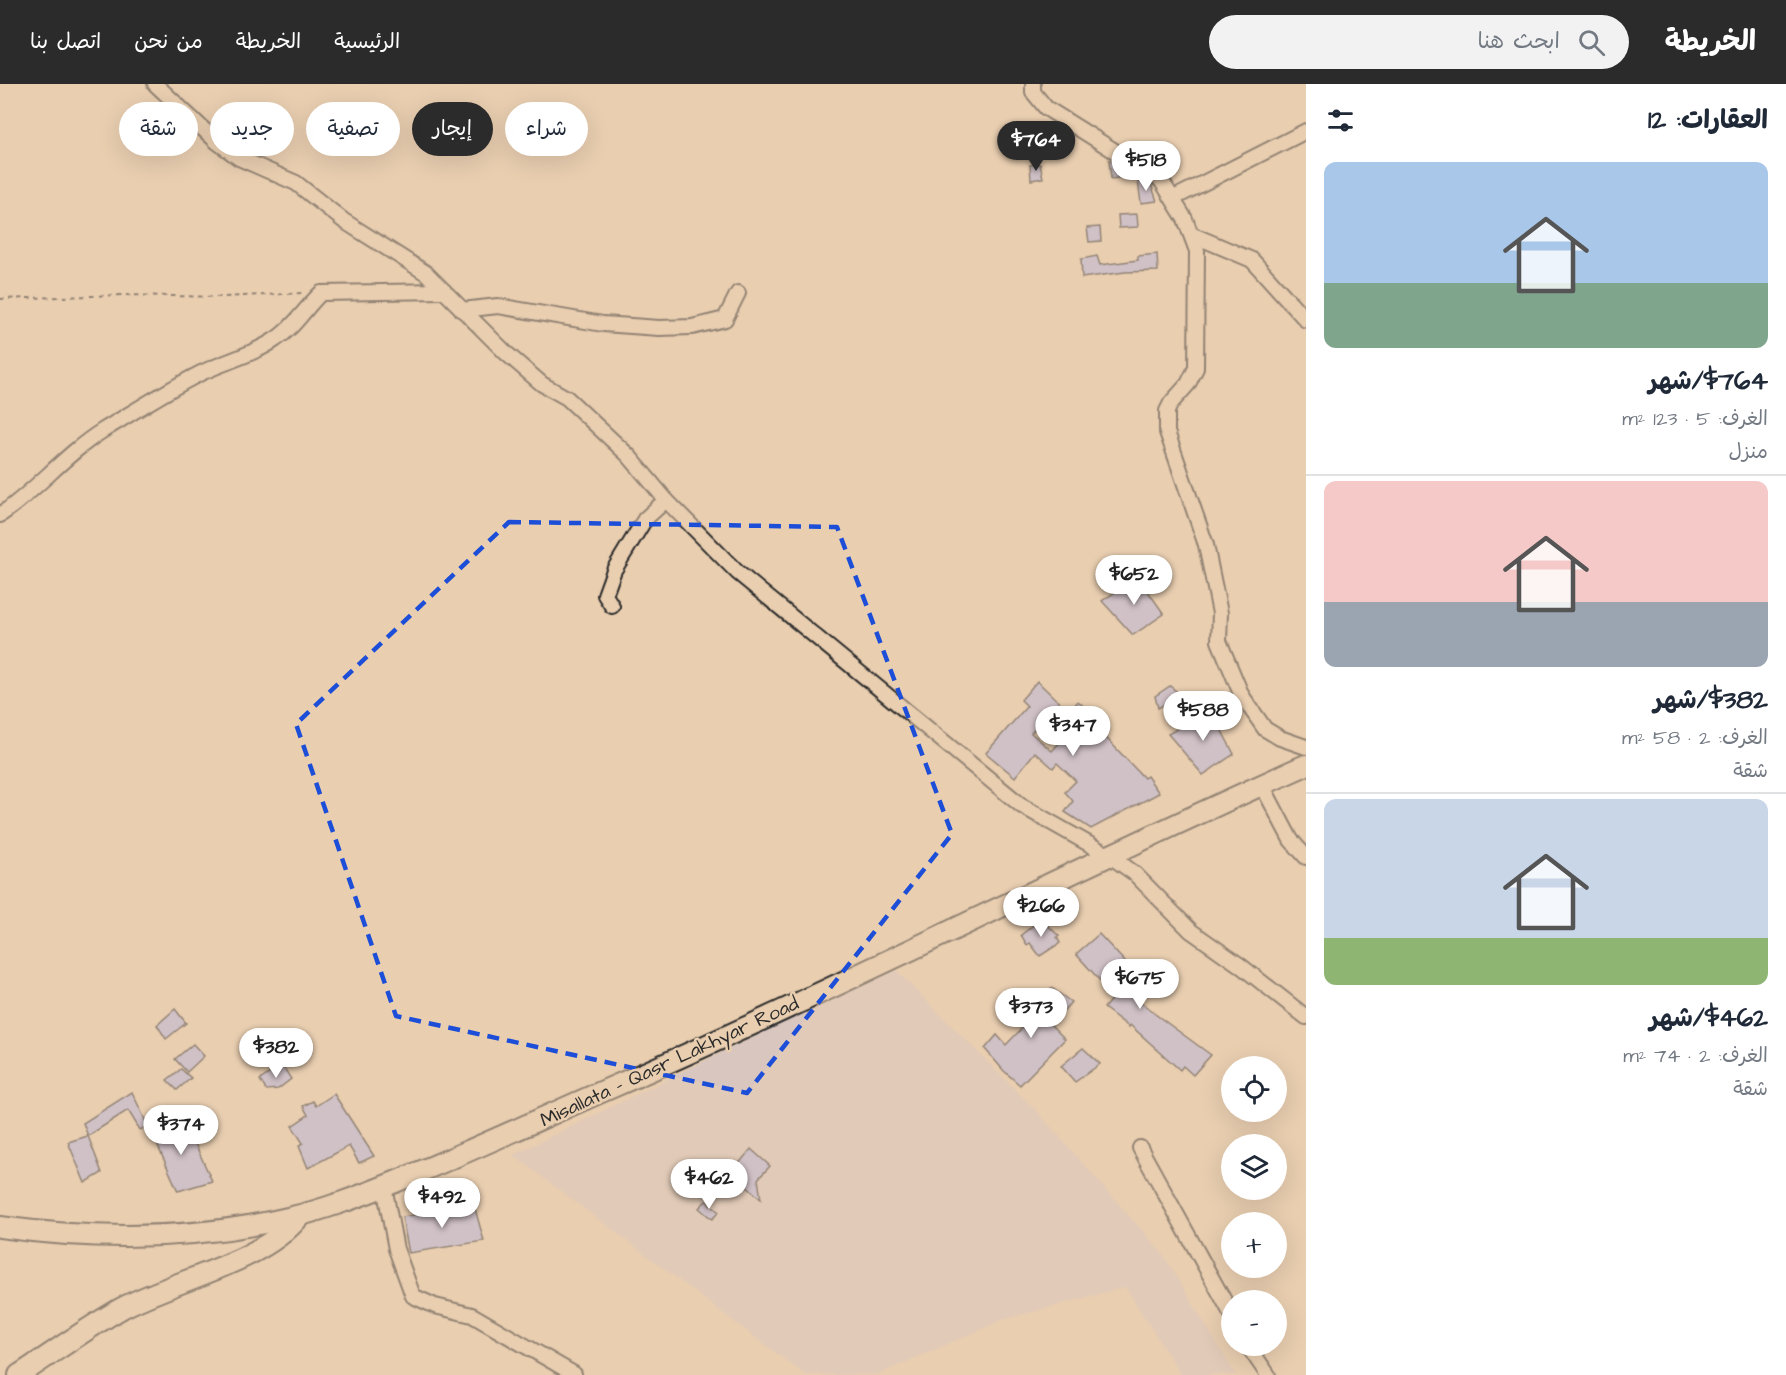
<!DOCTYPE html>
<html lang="ar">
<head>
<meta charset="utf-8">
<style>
  :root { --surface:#fff; --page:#f2f2f3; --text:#1f2937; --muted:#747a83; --line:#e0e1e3; --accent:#2b2b2b }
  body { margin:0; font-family:"Architects Daughter","Playpen Sans Arabic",sans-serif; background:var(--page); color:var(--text); direction:rtl; height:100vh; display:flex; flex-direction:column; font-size:22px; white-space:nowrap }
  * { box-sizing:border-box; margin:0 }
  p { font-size:20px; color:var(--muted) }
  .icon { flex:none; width:33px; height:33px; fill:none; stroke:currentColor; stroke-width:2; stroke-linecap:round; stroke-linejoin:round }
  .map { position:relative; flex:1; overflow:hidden; direction:ltr }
  .drawer { display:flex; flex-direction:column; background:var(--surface); width:480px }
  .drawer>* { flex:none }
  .hud { position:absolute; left:18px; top:18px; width:570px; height:54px; direction:rtl; display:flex; gap:12px }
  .fabs { position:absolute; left:1221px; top:972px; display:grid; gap:12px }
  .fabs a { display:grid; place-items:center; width:66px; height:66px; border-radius:50%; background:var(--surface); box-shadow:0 6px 24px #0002; font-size:30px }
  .price { position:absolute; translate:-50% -51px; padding:0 14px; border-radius:21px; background:#fff; color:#222; font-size:20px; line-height:39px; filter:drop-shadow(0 2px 3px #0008) }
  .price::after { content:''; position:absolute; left:50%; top:36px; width:18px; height:14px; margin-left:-9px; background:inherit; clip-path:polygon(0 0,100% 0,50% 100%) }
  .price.active { background:var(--accent); color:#fff }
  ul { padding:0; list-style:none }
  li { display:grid; align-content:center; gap:12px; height:318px; padding:0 18px }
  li+li { border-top:2px solid var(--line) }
  li span { display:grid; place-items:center; height:186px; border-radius:12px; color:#555 }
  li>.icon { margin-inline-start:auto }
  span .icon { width:108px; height:108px; fill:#fffc; stroke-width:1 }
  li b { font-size:26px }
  h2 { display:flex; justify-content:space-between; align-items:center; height:72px; padding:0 18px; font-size:26px }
  .tag { padding:0 21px; border-radius:27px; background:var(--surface); box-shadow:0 6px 24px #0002; font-size:21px; line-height:54px }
  .tag.active { background:var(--accent); color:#fff }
  header { display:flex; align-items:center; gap:36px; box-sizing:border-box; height:84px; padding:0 30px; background:var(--accent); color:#fff }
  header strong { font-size:28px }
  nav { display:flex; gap:33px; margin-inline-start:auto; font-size:21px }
  .search { width:420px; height:54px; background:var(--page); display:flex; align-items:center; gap:15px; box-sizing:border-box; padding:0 21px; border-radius:33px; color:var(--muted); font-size:22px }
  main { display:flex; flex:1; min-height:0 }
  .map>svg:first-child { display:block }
  .built { fill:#d8c6bf }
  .building { fill:#b1b2e3; stroke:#2b2b2b; stroke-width:1.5; fill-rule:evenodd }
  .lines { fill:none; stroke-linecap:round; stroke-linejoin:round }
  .street-casing { stroke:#2b2b2b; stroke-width:18 }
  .secondary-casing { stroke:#2b2b2b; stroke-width:24 }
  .path { stroke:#2b2b2b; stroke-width:2; stroke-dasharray:4.5 4.5; stroke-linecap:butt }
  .street { stroke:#e9ceb0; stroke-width:14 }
  .secondary { stroke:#e9ceb0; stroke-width:20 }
  .marked { fill:none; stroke:#1d4ed8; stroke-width:4.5; stroke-dasharray:12 8; stroke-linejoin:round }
  .labels { text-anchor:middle; stroke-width:5; stroke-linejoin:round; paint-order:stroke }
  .street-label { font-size:20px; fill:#2b2b2b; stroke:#e9ceb0 }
</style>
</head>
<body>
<header>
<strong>الخريطة</strong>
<div class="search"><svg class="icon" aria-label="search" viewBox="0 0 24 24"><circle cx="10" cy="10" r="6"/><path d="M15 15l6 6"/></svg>ابحث هنا</div>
<nav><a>الرئيسية</a><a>الخريطة</a><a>من نحن</a><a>اتصل بنا</a></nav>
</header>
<main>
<section class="drawer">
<h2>العقارات: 12<svg class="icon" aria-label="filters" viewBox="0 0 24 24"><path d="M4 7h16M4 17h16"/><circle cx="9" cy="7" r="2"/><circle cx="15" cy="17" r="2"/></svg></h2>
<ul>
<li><span style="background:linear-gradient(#a9c7e8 65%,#7fa58c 0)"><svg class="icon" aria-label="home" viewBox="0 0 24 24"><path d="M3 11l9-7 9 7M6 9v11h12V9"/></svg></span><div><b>$764/شهر</b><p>الغرف: 5 · 123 m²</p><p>منزل</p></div></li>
<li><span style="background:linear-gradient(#f6c9c9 65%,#9aa5b1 0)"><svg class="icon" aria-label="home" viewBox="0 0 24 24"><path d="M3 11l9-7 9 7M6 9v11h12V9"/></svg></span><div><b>$382/شهر</b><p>الغرف: 2 · 58 m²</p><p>شقة</p></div></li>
<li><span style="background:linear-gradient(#c9d6e8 75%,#8fb573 0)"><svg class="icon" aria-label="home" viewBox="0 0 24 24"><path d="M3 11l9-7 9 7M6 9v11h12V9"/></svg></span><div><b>$462/شهر</b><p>الغرف: 2 · 74 m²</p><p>شقة</p></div></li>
</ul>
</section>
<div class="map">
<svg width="1306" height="1291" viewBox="0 0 1306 1291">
  <rect width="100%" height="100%" fill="#e9ceb0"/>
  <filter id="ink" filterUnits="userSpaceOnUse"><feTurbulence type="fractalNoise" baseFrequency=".0167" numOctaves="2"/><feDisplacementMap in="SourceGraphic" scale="12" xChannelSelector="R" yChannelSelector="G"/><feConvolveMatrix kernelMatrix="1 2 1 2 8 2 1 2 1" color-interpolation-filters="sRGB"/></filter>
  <g filter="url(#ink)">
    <path class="built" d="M 894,884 L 1034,1024 L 1163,1170 L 1236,1291 L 1181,1291 L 1125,1203 L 1003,1236 L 877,1291 L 805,1291 L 513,1071 Z"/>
    <g class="building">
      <path d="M 1109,76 L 1131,88 L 1131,92 L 1111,95 Z"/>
      <path d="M 1040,80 L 1043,94 L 1031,96 L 1030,81 Z"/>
      <path d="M 1144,96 L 1151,100 L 1157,117 L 1141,119 L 1138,97 Z"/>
      <path d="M 1137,130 L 1138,143 L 1119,144 L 1118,131 Z"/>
      <path d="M 1100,143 L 1101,157 L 1089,158 L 1087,144 Z"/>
      <path d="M 1157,170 L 1158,187 L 1125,188 L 1082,194 L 1081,175 L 1097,172 L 1100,181 L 1138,176 L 1138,172 Z"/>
      <path d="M 1138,493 L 1164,530 L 1133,551 L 1102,517 Z"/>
      <path d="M 1037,597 L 1069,628 L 1078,617 L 1099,637 L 1095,642 L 1144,694 L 1147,692 L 1159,709 L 1091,745 L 1065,728 L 1073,717 L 1065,708 L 1076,697 L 1057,679 L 1053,684 L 1035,668 L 1015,693 L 986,669 L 1027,622 L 1021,616 ZM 1048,631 L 1069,648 L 1052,667 L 1031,649 Z"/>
      <path d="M 1170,602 L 1181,611 L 1158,624 L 1155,612 Z"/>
      <path d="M 1211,626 L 1234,670 L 1203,691 L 1168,650 Z"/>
      <path d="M 1041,835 L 1059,852 L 1057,853 L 1060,859 L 1040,872 L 1030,859 L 1027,861 L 1021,851 Z"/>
      <path d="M 1099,850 L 1126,879 L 1111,893 L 1155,930 L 1211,971 L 1193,991 L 1183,982 L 1180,986 L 1130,941 L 1129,943 L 1104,924 L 1114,912 L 1076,870 Z"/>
      <path d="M 1052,904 L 1071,918 L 1051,941 L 1065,955 L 1020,1001 L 1004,987 L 985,965 L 997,951 L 1006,961 L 1025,941 L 1020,938 Z"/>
      <path d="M 175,925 L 186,939 L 166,955 L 157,941 Z"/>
      <path d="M 193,960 L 204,972 L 187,988 L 175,975 Z"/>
      <path d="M 1083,964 L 1100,980 L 1075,998 L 1061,982 Z"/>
      <path d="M 282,981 L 291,995 L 278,1005 L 266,1006 L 260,996 Z"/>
      <path d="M 181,985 L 191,994 L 177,1006 L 167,996 Z"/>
      <path d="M 132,1008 L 148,1042 L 140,1046 L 128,1026 L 88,1052 L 83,1039 Z"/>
      <path d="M 334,1010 L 374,1072 L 359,1079 L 349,1062 L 308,1084 L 299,1062 L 303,1059 L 292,1042 L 308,1031 L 303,1022 L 313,1017 L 316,1022 Z"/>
      <path d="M 179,1035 L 182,1044 L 187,1042 L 212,1097 L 178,1107 L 152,1049 Z"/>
      <path d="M 88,1052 L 102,1089 L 85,1099 L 68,1058 Z"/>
      <path d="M 751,1065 L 770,1082 L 758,1095 L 761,1115 L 731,1089 Z"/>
      <path d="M 706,1117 L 719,1128 L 712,1135 L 699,1124 Z"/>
      <path d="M 450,1121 L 451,1125 L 474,1121 L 484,1157 L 409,1169 L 402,1133 L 424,1129 L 428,1122 L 432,1127 Z"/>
    </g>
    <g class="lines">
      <g class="street-casing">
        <g id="street">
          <path d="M 155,0 L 216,57 L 239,74 L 296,99 L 344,137 L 426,189 L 506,269 L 542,300 L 567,314 L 629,372 L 666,416 L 737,488 L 1022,722 L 1110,772 L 1134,789 L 1191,847 L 1241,882 L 1306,933"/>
          <path d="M 1033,0 L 1033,8 L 1046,24 L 1161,96 L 1185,135 L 1197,167 L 1196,284 L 1188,300 L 1171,319 L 1167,327 L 1167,348 L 1206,461 L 1220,529 L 1219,557 L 1242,612 L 1265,645 L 1280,654 L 1306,663"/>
          <path d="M 1174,114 L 1306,47"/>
          <path d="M 1193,151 L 1252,176 L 1306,236"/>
          <path d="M 462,226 L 498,222 L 603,240 L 659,244 L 692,243 L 725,235 L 738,209"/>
          <path d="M 0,431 C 37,406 64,371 102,347 C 135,327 167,306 201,289 C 226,277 253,271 276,255 C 295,243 305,224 321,209 L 444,207"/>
          <path d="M 612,522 L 605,511 L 614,486 L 645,435 L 666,416"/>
          <path d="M 1262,701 L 1291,756 L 1306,773"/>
          <path d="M 1140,1064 L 1232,1231"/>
          <path d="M 384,1102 L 396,1165 L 413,1212 L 435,1222 L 472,1231 L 574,1290"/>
          <path d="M 1248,1262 L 1268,1291"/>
        </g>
      </g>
      <g class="secondary-casing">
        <g id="secondary">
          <path d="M 0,1143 C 95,1156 194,1156 288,1134 C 324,1126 360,1112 395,1098 C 467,1069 537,1036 608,1005 C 843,903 1072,785 1306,681"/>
          <path d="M 19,1291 C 53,1269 87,1244 122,1224 C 174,1196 262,1179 299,1133"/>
        </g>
      </g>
      <path class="path" d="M 0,215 L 121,211 L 224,213 L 303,209"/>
      <use href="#street" class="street"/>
      <use href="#secondary" class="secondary"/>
    </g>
  </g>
  <path d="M0 0H1306V1291H0ZM 509,438 L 837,443 L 952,750 L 747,1009 L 396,932 L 296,640 Z" fill="#e9ceb0" fill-opacity=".55" fill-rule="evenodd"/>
  <path class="marked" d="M 509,438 L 837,443 L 952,750 L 747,1009 L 396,932 L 296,640 Z"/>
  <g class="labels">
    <g class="street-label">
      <text transform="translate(669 977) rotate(-25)" y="7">Misallata - Qasr Lakhyar Road</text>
    </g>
  </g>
</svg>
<div class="fabs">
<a><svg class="icon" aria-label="locate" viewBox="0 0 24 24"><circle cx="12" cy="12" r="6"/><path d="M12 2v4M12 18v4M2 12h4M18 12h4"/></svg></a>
<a><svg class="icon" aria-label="layers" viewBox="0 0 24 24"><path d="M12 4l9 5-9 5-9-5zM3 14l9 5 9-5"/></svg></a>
<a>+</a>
<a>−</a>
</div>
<b class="price active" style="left:1036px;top:88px">$764</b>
<b class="price" style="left:1146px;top:108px">$518</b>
<b class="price" style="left:1134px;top:522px">$652</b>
<b class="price" style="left:1203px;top:658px">$588</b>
<b class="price" style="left:1073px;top:673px">$347</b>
<b class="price" style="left:1041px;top:854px">$266</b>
<b class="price" style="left:1140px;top:926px">$675</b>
<b class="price" style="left:1031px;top:955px">$373</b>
<b class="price" style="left:276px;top:995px">$382</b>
<b class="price" style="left:181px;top:1072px">$374</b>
<b class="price" style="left:709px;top:1126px">$462</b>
<b class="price" style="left:442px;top:1145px">$492</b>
<div class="hud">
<a class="tag">شراء</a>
<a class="tag active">إيجار</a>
<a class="tag">تصفية</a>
<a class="tag">جديد</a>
<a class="tag">شقة</a>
</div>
</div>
</main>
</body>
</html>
